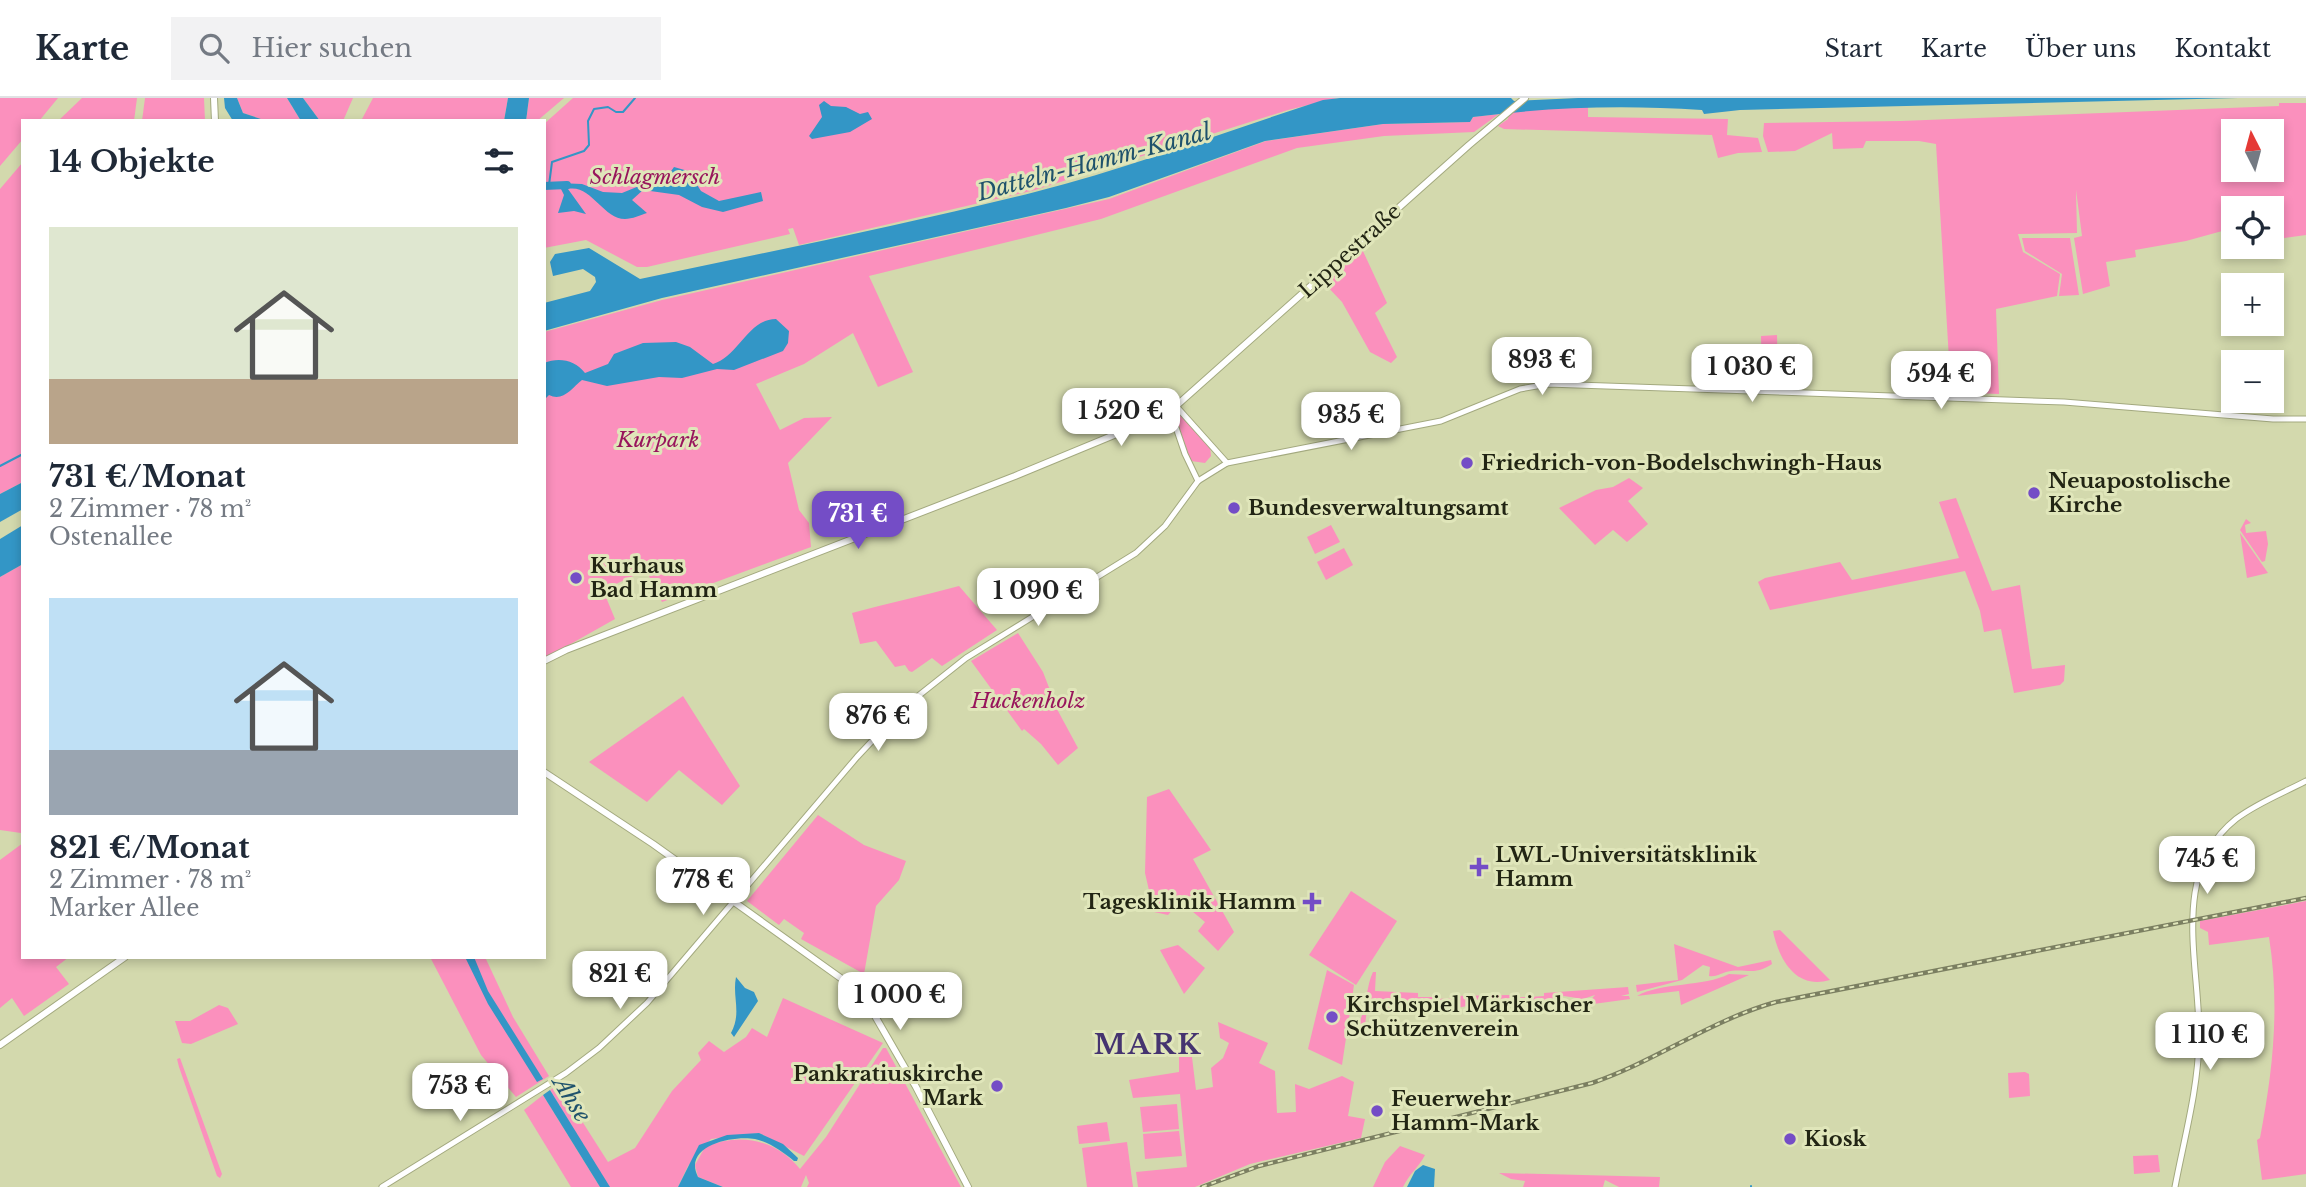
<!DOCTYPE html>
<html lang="de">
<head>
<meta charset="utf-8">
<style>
  :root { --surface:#fff; --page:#f2f2f3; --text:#1f2937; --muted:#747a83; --line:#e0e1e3; --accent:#744dc6 }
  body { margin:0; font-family:"Libre Baskerville",serif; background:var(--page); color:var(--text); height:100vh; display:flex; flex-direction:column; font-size:26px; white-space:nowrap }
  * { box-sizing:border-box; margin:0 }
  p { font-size:23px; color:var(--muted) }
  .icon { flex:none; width:38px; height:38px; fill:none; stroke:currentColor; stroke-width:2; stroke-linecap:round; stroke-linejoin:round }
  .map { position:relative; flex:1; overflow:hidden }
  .details { position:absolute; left:21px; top:21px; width:525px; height:840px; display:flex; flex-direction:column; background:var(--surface); border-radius:0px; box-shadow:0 4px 10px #0003 }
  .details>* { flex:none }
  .needle { width:46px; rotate:354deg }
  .buttons { position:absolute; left:2221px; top:21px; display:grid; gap:14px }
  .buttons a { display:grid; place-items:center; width:63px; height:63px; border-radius:0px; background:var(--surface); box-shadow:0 4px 10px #0003; font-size:35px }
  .price { position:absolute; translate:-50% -60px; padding:0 16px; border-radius:14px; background:#fff; color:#222; font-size:23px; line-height:46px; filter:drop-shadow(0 2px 4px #0008) }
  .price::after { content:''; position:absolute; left:50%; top:42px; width:21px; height:16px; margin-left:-10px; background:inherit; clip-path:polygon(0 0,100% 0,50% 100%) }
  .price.current { background:var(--accent); color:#fff }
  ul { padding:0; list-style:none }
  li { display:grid; align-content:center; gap:14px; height:371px; padding:0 28px }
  li span { display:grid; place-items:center; height:217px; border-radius:0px; color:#555 }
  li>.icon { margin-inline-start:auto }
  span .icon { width:126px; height:126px; fill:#fffc; stroke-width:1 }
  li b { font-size:30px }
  h2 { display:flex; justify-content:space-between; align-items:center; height:84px; padding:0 28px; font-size:30px }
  header { display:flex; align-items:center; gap:42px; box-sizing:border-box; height:98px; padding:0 35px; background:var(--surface); border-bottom:2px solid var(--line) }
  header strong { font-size:33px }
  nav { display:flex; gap:38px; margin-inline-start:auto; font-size:24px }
  .search { width:490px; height:63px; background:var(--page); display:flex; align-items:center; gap:18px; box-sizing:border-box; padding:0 24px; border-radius:0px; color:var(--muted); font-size:26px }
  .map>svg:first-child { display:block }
  .green { fill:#fb90bd; fill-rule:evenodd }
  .water { fill:#3396c6 }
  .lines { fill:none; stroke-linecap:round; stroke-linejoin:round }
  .stream { stroke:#3396c6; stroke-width:2 }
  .river { stroke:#3396c6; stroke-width:8 }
  .tertiary-casing { stroke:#a3a97f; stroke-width:7 }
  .secondary-casing { stroke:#a3a97f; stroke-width:8 }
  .tertiary { stroke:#fff; stroke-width:5 }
  .secondary { stroke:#fff; stroke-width:6 }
  .rail-casing { stroke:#7b7f61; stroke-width:4.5 }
  .rail { stroke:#e0e6ba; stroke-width:2; stroke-dasharray:5; stroke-linecap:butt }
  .poi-dot { fill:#744dc6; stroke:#e0e6ba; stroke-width:2.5 }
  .labels { text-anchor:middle; stroke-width:6; stroke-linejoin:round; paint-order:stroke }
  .park-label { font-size:21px; font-style:italic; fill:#98155c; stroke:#e0e6ba }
  .street-label { font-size:21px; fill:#222514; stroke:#e0e6ba }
  .poi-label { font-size:21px; font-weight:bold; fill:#222514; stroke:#e0e6ba; text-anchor:start }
  .water-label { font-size:23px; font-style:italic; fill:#1f526c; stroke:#e0e6ba }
  .district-label { font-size:28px; font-weight:bold; letter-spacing:2px; fill:#453470; stroke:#e0e6ba }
</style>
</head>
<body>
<header>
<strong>Karte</strong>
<div class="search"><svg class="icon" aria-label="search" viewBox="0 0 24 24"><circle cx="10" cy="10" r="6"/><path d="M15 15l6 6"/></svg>Hier suchen</div>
<nav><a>Start</a><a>Karte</a><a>Über uns</a><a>Kontakt</a></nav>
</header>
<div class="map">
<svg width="2306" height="1089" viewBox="0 0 2306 1089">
  <rect width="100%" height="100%" fill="#d3d9ad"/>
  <g class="green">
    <path d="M 0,0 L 58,0 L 39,23 L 23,23 L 23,41 L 0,68 Z"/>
    <path d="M 82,0 L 137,0 L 134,23 L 58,23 Z"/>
    <path d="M 145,0 L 204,0 L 205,23 L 142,23 Z"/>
    <path d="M 237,0 L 287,0 L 301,23 L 267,23 L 243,15 Z"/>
    <path d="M 303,0 L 353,0 L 343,23 L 320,23 Z"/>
    <path d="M 373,0 L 508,0 L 504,23 L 361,23 Z"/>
    <path d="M 529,0 L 564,0 L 537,23 L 526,23 Z"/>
    <path d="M 573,0 L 1337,0 L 1288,12 L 1035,92 L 799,147 L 793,130 L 788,131 L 790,136 L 647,169 L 637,169 L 586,142 L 544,150 L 544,26 Z"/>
    <path d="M 2279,5 L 2306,5 L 2306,137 L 2284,140 L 2280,120 L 2272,121 L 2272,110 L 2233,110 L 2233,130 L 2186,143 L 2135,152 L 2136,159 L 2106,164 L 2110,188 L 2083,196 L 2074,140 L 2082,138 L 2076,92 L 2077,135 L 2018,136 L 2023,154 L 2060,176 L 2057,198 L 1996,211 L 1999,296 L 1951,294 L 1936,46 L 1919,43 L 1866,43 L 1863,50 L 1833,51 L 1832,35 L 1795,53 L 1768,54 L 1763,38 L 1764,25 L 1901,23 L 2279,8 ZM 2233,33 L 2272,33 L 2272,72 L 2233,72 Z"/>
    <path d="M 1588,8 L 1588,19 L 1728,21 L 1727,37 L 1758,40 L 1762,54 L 1738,55 L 1718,60 L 1712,37 L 1504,31 L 1498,28 L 1508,21 L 1509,15 L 1517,13 Z"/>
    <path d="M 1499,16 L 1474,34 L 1384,38 L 1297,50 L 1101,121 L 869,178 L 913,274 L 878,289 L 853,235 L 804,266 L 756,286 L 780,332 L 804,320 L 832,319 L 788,365 L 799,412 L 809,425 L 811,449 L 662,504 L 646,472 L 603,492 L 615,521 L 544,561 L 544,234 L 662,202 L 1109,101 L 1266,43 L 1383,26 L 1470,24 L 1473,19 Z"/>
    <path d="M 23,64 L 23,384 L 0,396 L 0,91 Z"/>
    <path d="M 2022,140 L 2070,140 L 2079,197 L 2059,198 L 2062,176 L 2025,153 Z"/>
    <path d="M 1362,151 L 1387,205 L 1375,215 L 1397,259 L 1391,265 L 1370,254 L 1342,204 L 1324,185 Z"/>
    <path d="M 1777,237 L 1778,283 L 1762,283 L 1761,238 Z"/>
    <path d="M 1180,315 L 1210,348 L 1211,358 L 1205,365 L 1191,363 L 1175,319 Z"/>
    <path d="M 1629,380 L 1643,390 L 1628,403 L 1648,426 L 1627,444 L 1613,432 L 1595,447 L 1559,410 L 1596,392 L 1613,389 Z"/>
    <path d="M 1956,400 L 1992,493 L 2020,487 L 2032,571 L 2065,567 L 2064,583 L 2060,587 L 2014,595 L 2001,531 L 1984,534 L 1980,513 L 1965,473 L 1770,512 L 1758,484 L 1765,480 L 1840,464 L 1852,482 L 1959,460 L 1939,404 Z"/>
    <path d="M 2246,421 L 2251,425 L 2245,427 L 2246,435 L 2266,433 L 2268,446 L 2265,463 L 2262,464 L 2240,432 Z"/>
    <path d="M 1331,427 L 1340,444 L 1315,456 L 1307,439 Z"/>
    <path d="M 2240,435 L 2268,475 L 2247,480 Z"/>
    <path d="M 1344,450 L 1353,467 L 1326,482 L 1317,464 Z"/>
    <path d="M 23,466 L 23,734 L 21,735 L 0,732 L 0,479 Z"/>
    <path d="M 959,488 L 997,532 L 942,568 L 932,560 L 912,574 L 909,573 L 905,567 L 895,569 L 876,543 L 860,546 L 852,515 C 888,505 923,498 959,488 Z"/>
    <path d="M 1018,535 L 1043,574 L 1058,613 L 1078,650 L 1058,667 L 1041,646 L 1024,631 L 1022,633 L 971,563 Z"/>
    <path d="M 683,598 L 740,688 L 722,707 L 679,672 L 647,704 L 589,664 Z"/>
    <path d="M 1169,691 L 1211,752 L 1193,761 L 1234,834 L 1218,853 L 1198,833 L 1205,824 L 1180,803 L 1168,817 L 1154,814 L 1145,775 L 1147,699 Z"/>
    <path d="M 818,717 L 864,747 L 906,763 L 899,782 L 876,808 L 864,876 L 801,841 L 804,835 L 784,821 L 779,827 L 747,803 Z"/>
    <path d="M 23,745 L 23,859 L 69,859 L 56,869 L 69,886 L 24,918 L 12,900 L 0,910 L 0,762 Z"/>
    <path d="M 1351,793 L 1397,823 L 1356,887 L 1309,857 Z"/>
    <path d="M 2306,803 L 2306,1076 L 2262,1082 L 2257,1042 L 2260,1040 C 2273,972 2280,909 2269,839 L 2209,847 L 2208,834 L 2200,830 L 2200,823 Z"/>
    <path d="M 1780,832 L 1830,882 C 1796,892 1779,862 1773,833 Z"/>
    <path d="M 1674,846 L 1738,869 L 1771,862 L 1772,866 C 1753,879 1745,869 1726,874 C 1719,876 1717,879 1709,878 L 1710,869 L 1703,867 L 1682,882 L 1637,894 L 1636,887 L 1678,882 Z"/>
    <path d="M 1178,847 L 1205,870 L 1184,896 L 1160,852 Z"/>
    <path d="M 430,859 L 485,859 L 513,919 L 549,978 L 516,999 L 481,957 Z"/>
    <path d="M 1327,872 L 1354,887 L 1342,967 L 1308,951 Z"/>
    <path d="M 1373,874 L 1376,874 L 1375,893 L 1418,895 L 1418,899 L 1433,899 L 1433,913 L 1367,911 L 1365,927 L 1360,932 L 1354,931 C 1367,919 1365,890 1373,874 Z"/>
    <path d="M 1729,876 L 1749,877 L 1681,907 L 1679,893 L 1637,898 C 1661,884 1704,889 1729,876 Z"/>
    <path d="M 1628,889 L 1629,896 L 1621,898 L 1629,898 L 1630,901 L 1586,907 L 1595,897 L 1583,901 L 1564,898 L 1533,907 L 1528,903 L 1528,899 L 1544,898 L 1544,895 Z"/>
    <path d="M 1510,897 L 1511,900 L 1525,899 L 1525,904 C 1514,909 1503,904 1492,903 C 1474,903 1454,917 1437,906 L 1438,901 L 1452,900 L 1452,898 Z"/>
    <path d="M 783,900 L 883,945 L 804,1058 L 759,1035 L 711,1041 L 688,1068 L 678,1089 L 608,1089 L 550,992 L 559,987 L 608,1064 L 635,1050 L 672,993 L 701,962 L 698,955 L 709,943 L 724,954 L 746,939 L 752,930 L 767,939 Z"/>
    <path d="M 219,907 L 228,910 L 238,926 L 191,946 L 182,945 L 175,923 L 190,923 Z"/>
    <path d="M 1218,924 L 1268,945 L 1259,965 L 1275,973 L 1277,1015 L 1296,1014 L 1295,986 L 1309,991 L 1342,978 L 1354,984 L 1348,1018 L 1365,1021 L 1361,1040 L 1250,1066 L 1195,1089 L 1138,1089 L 1136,1074 L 1187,1069 L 1180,996 L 1133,1000 L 1129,982 L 1179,974 L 1179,953 L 1191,951 L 1196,992 L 1213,989 L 1211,970 L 1223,960 L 1229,945 L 1220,940 Z"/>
    <path d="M 883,950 L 886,950 L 961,1089 L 807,1089 L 809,1085 L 806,1077 L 801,1089 L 723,1089 L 698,1079 L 695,1067 L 705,1049 C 741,1034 776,1042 800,1071 L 826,1039 Z"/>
    <path d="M 180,960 L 222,1076 L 220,1080 L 217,1078 L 179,969 L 177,961 Z"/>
    <path d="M 2025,974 L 2029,976 L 2030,998 L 2009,1000 L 2008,975 Z"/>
    <path d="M 543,997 L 600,1089 L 571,1089 L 524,1012 Z"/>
    <path d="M 1177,1006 L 1179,1031 L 1143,1034 L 1140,1009 Z"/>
    <path d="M 1107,1024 L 1110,1043 L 1079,1046 L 1077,1028 Z"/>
    <path d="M 1179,1033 L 1182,1058 L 1145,1061 L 1143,1036 Z"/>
    <path d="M 1127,1044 L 1133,1089 L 1087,1089 L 1082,1050 Z"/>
    <path d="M 1400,1048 L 1425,1057 C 1419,1069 1409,1076 1403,1089 L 1373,1089 L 1385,1064 Z"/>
    <path d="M 2158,1057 L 2160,1074 L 2134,1076 L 2133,1058 Z"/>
    <path d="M 1499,1075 L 1660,1079 L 1659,1089 L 1619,1089 L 1605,1082 L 1603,1089 L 1523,1089 L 1525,1083 L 1511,1081 Z"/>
  </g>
  <g class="water">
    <path d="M 224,0 L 237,0 L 243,15 L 267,23 L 233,23 L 225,10 Z"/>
    <path d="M 287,0 L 303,0 L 320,23 L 301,23 Z"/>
    <path d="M 508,0 L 529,0 L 526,23 L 504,23 Z"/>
    <path d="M 1340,0 L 1511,0 L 1514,3 L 1578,0 L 2238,0 L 1740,12 L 1704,16 L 1702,12 C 1621,7 1553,9 1473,19 L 1470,24 L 1383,26 L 1265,43 L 1109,99 L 1066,110 L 662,200 L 544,233 L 544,205 L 590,193 L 596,184 L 595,179 L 583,171 L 553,178 L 550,164 L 555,156 L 589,150 L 640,181 C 772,153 904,127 1035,94 C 1132,69 1227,33 1323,2 Z"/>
    <path d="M 824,3 L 831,8 L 846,9 L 860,16 L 868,14 L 872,21 L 850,34 L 812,41 L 809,38 L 822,19 L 819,7 Z"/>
    <path d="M 674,69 L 688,73 L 701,93 L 719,103 L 761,94 L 763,103 L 723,114 L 702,109 L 679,97 L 643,92 L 632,102 L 647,115 C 641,117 632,121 625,121 C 603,121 591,86 568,91 L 586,116 L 574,113 L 558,115 L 564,97 L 558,85 L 582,86 L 603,94 L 622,95 L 649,84 L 664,83 Z"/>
    <path d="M 776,221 L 789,233 L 788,245 L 783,253 L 734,272 L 717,271 L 682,280 L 659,279 L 607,288 L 582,282 C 572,290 563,304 549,297 L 544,302 L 544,265 C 559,259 575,262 585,275 L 608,266 L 614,256 L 643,245 L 676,244 L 690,249 L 713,266 C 738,259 748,221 776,221 Z"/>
    <path d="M 23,384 L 23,411 L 0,424 L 0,396 Z"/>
    <path d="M 23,427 L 23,466 L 0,479 L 0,441 Z"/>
    <path d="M 465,859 L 474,859 L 488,893 L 543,981 L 537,984 L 488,906 Z"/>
    <path d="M 736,879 L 745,890 L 754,894 L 758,903 L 734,939 L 731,935 C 742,915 732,899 736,879 Z"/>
    <path d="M 550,992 L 610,1089 L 600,1089 L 543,997 Z"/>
    <path d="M 759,1035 L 783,1046 L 798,1060 L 797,1063 L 794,1063 C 783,1054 769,1044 755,1041 C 734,1037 682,1047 698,1079 L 723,1089 L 678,1089 L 699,1047 L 727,1037 Z"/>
    <path d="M 1423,1067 L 1435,1071 L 1434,1089 L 1407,1089 L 1415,1073 Z"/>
  </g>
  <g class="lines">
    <g class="stream">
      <path d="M 549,87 L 552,64 L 584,53 L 589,47 L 588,23 L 594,11 L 608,9 L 616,14 L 623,14 L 635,0"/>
      <path d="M 0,368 L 23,356"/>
      <path d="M 1751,1089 L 1751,1088"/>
    </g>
    <path class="river" d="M 544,88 L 567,87"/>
    <g class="tertiary-casing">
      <g id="tertiary">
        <path d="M 1176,308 L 1227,365"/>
        <path d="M 1170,312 L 1185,356 L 1198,383"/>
        <path d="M 1154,321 L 1168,324 L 1176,331"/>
        <path d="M 382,1089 L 566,975 L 599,950 L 647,905 L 857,659 L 903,610 L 966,560 L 1136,455 L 1165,428 L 1198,383 L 1227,365 L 1441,323 L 1520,291 L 1548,286 L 2064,304 L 2273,321 L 2306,321"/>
        <path d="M 2175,1089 C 2184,1041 2198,992 2199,942 C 2201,869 2168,775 2236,721 C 2257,705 2283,695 2306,683"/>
      </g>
    </g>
    <g class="secondary-casing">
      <g id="secondary">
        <path d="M 214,0 L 215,23"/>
        <path d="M 544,563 L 566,552 L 1015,378 L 1160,318 L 1176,308 L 1469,47 L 1525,0"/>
        <path d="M 544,674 L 653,746 L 856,891 L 875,918 L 916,989 L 968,1089"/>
        <path d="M 0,947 L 125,859"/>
      </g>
    </g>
    <use href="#tertiary" class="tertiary"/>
    <use href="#secondary" class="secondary"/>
    <g class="rail-casing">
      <path id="rail" d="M 1202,1089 L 1259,1068 L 1592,985 C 1656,963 1711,922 1776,904 L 2306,800"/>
    </g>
    <use href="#rail" class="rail"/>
  </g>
  <g class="poi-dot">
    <circle cx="1467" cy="365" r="7"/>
    <circle cx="2034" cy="395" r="7"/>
    <circle cx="1234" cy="410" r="7"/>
    <circle cx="576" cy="480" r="7"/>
    <path d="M1475.5 758.5h7v7h7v7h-7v7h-7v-7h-7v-7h7z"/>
    <path d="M1308.5 793.5h7v7h7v7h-7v7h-7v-7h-7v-7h7z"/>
    <circle cx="1332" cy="919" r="7"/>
    <circle cx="997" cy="988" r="7"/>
    <circle cx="1377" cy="1013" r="7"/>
    <circle cx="1790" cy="1041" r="7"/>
  </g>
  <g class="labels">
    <g class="park-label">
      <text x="655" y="86">Schlagmersch</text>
      <text x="658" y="349">Kurpark</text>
      <text x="1028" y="610">Huckenholz</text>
    </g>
    <g class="street-label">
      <text transform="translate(1350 153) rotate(-42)" y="7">Lippestraße</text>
    </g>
    <g class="poi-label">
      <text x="1481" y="372">Friedrich-von-Bodelschwingh-Haus</text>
      <text x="2048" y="390">Neuapostolische<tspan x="2048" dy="24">Kirche</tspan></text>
      <text x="1248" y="417">Bundesverwaltungsamt</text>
      <text x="590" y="475">Kurhaus<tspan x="590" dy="24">Bad Hamm</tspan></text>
      <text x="1495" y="764">LWL-Universitätsklinik<tspan x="1495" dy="24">Hamm</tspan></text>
      <text x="1296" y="811" text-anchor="end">Tagesklinik Hamm</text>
      <text x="1346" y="914">Kirchspiel Märkischer<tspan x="1346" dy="24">Schützenverein</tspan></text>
      <text x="983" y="983" text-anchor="end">Pankratiuskirche<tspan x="983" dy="24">Mark</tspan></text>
      <text x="1391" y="1008">Feuerwehr<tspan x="1391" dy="24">Hamm-Mark</tspan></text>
      <text x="1804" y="1048">Kiosk</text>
    </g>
    <g class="water-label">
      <text transform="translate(1094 64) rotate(-15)" y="8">Datteln-Hamm-Kanal</text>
      <text transform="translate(572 1001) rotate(58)" y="8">Ahse</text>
    </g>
    <g class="district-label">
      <text x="1148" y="956">MARK</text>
    </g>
  </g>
</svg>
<div class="buttons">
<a><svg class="needle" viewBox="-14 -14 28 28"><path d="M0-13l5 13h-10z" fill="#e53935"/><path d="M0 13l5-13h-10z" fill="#747a83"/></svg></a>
<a><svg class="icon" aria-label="locate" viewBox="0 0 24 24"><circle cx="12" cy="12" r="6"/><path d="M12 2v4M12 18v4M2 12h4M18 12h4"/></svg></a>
<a>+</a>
<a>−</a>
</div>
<b class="price" style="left:1542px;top:299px">893 €</b>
<b class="price" style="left:1752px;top:306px">1 030 €</b>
<b class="price" style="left:1941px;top:313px">594 €</b>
<b class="price" style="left:1121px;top:350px">1 520 €</b>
<b class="price" style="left:1351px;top:354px">935 €</b>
<b class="price current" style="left:858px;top:453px">731 €</b>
<b class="price" style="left:1038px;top:530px">1 090 €</b>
<b class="price" style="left:878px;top:655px">876 €</b>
<b class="price" style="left:2207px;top:798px">745 €</b>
<b class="price" style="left:703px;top:819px">778 €</b>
<b class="price" style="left:620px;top:913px">821 €</b>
<b class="price" style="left:900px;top:934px">1 000 €</b>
<b class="price" style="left:2210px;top:974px">1 110 €</b>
<b class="price" style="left:460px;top:1025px">753 €</b>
<section class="details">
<h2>14 Objekte<svg class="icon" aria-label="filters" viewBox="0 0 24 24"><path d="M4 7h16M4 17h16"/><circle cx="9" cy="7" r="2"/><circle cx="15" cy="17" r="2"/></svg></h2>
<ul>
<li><span style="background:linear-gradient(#dfe7d0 70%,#b9a48a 0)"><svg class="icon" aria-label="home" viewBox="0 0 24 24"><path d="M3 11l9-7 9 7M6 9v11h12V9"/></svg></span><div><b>731 €/Monat</b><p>2 Zimmer · 78 m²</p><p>Ostenallee</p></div></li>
<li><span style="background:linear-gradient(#bfe0f5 70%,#9aa5b1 0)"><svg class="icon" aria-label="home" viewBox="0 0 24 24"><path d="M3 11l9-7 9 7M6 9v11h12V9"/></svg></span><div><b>821 €/Monat</b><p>2 Zimmer · 78 m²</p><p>Marker Allee</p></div></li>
</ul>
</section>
</div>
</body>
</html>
